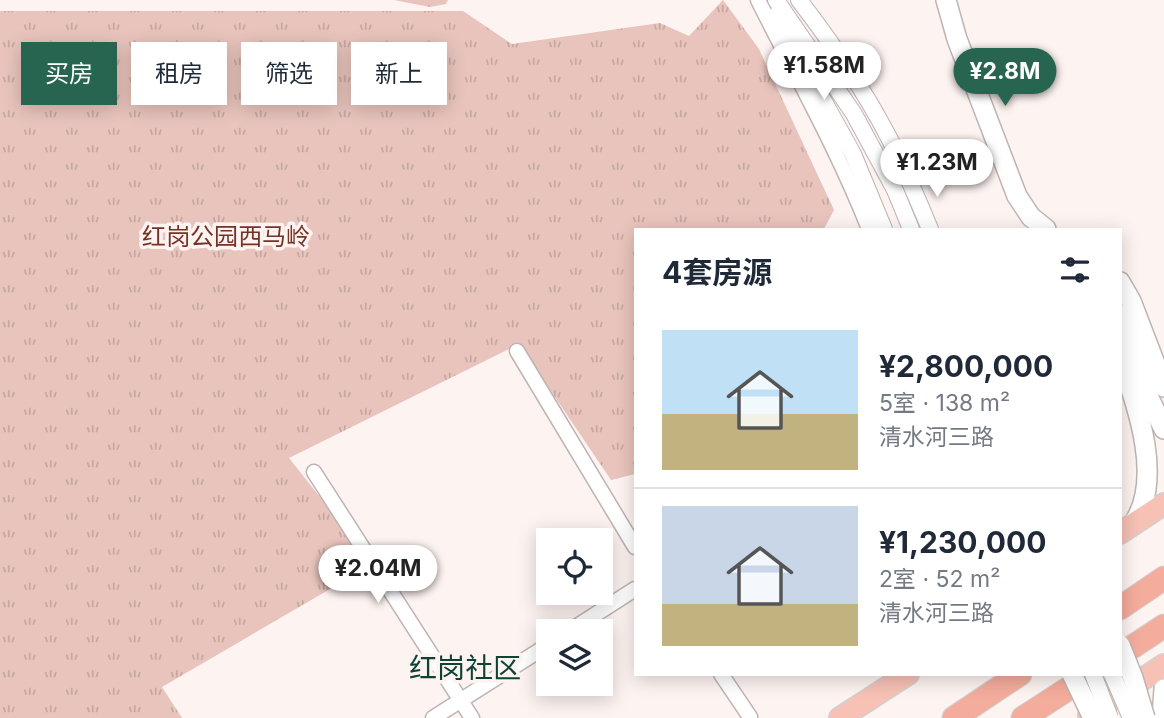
<!DOCTYPE html>
<html lang="zh">
<head>
<meta charset="utf-8">
<style>
  :root { --surface:#fff; --page:#f2f2f3; --text:#1f2937; --muted:#747a83; --line:#e0e1e3; --accent:#286551 }
  body { margin:0; font-family:Inter,"Noto Sans SC",sans-serif; background:var(--page); color:var(--text); height:100vh; display:flex; flex-direction:column; font-size:26px; white-space:nowrap }
  * { box-sizing:border-box; margin:0 }
  p { font-size:23px; color:var(--muted) }
  .icon { flex:none; width:38px; height:38px; fill:none; stroke:currentColor; stroke-width:2; stroke-linecap:round; stroke-linejoin:round }
  .map { position:relative; flex:1; overflow:hidden }
  .drawer { position:absolute; left:634px; top:228px; width:488px; height:448px; display:flex; flex-direction:column; background:var(--surface); border-radius:0px; box-shadow:0 4px 18px #0003 }
  .drawer>* { flex:none }
  .guide { position:absolute; left:21px; top:42px; width:508px; height:63px; display:flex; gap:14px }
  .tools { position:absolute; left:536px; top:528px; display:grid; gap:14px }
  .tools a { display:grid; place-items:center; width:77px; height:77px; border-radius:0px; background:var(--surface); box-shadow:0 4px 18px #0003; font-size:35px }
  .price { position:absolute; translate:-50% -60px; padding:0 16px; border-radius:24px; background:#fff; color:#222; font-size:23px; line-height:46px; filter:drop-shadow(0 2px 4px #0008) }
  .price::after { content:''; position:absolute; left:50%; top:42px; width:21px; height:16px; margin-left:-10px; background:inherit; clip-path:polygon(0 0,100% 0,50% 100%) }
  .price.current { background:var(--accent); color:#fff }
  ul { padding:0; list-style:none }
  li { display:flex; align-items:center; gap:21px; height:175px; padding:0 28px }
  li+li { border-top:2px solid var(--line) }
  li span { display:grid; place-items:center; flex:none; width:196px; height:140px; border-radius:0px; color:#555 }
  li>.icon { margin-inline-start:auto }
  span .icon { width:84px; height:84px; fill:#fffc; stroke-width:1 }
  li b { font-size:30px }
  h2 { display:flex; justify-content:space-between; align-items:center; height:84px; padding:0 28px; font-size:30px }
  .pill { padding:0 24px; border-radius:0px; background:var(--surface); box-shadow:0 4px 18px #0003; font-size:24px; line-height:63px }
  .pill.current { background:var(--accent); color:#fff }
  .map>svg:first-child { display:block }
  .park { fill:url(#park-tufts) }
  .lines { fill:none; stroke-linecap:round; stroke-linejoin:round }
  .minor-casing { stroke:#beb4b2; stroke-width:17 }
  .tertiary-casing { stroke:#beb4b2; stroke-width:18 }
  .secondary-casing { stroke:#beb4b2; stroke-width:22 }
  .primary-casing { stroke:#d1d0d0; stroke-width:24 }
  .trunk-casing { stroke:#d1d0d0; stroke-width:25 }
  .minor { stroke:#fff; stroke-width:14 }
  .tertiary { stroke:#fff; stroke-width:16 }
  .secondary { stroke:#fff; stroke-width:19 }
  .primary { stroke:#f7c1b5; stroke-width:21 }
  .trunk { stroke:#f4ac9c; stroke-width:23 }
  .tertiary-bridge-casing { stroke:#beb4b2; stroke-width:18; stroke-linecap:butt }
  .secondary-bridge-casing { stroke:#beb4b2; stroke-width:22; stroke-linecap:butt }
  .tertiary-bridge { stroke:#fff; stroke-width:16 }
  .secondary-bridge { stroke:#fff; stroke-width:19 }
  .labels { text-anchor:middle; stroke-width:7; stroke-linejoin:round; paint-order:stroke }
  .park-label { font-size:24px; fill:#753225; stroke:#fdf3f1 }
  .quarter-label { font-size:28px; fill:#0e4232; stroke:#fdf3f1 }
</style>
</head>
<body>
<div class="map">
<svg width="1164" height="718" viewBox="0 0 1164 718">
  <defs>
    <pattern id="park-tufts" width="24" height="20" patternUnits="userSpaceOnUse" patternTransform="scale(1.75)"><rect width="24" height="20" fill="#e8c4bc"/><path d="M3 7l-1-3M5 7V3M7 7l1-3M15 17l-1-3M17 17v-4M19 17l1-3" fill="none" stroke="#c6a8a1"/></pattern>
  </defs>
  <rect width="100%" height="100%" fill="#fdf3f1"/>
  <g class="park">
    <path d="M 394,0 L 448,0 L 446,4 L 430,7 Z"/>
    <path d="M 723,0 L 759,49 L 834,210 L 824,229 L 635,229 L 635,474 L 611,480 L 519,344 L 289,458 L 373,564 L 162,687 L 182,718 L 0,718 L 0,11 L 463,11 L 512,44 L 660,23 L 689,36 Z"/>
  </g>
  <g class="lines">
    <g class="minor-casing">
      <g id="minor">
        <path d="M 758,0 C 796,76 838,150 869,229"/>
        <path d="M 517,351 L 635,547"/>
        <path d="M 314,472 L 472,718"/>
        <path d="M 568,632 L 635,589"/>
        <path d="M 721,674 L 750,717"/>
        <path d="M 433,718 L 548,645"/>
      </g>
    </g>
    <g class="tertiary-casing">
      <g id="tertiary">
        <path d="M 776,0 L 854,114 L 895,190 L 911,229"/>
        <path d="M 799,0 C 832,43 863,88 888,136 C 904,166 917,198 930,229"/>
        <path d="M 776,15 L 853,154 L 884,229"/>
      </g>
    </g>
    <g class="secondary-casing">
      <g id="secondary">
        <path d="M 946,0 L 957,39 L 1017,196 L 1031,217 L 1046,229"/>
        <path d="M 1120,282 L 1131,301 L 1164,387"/>
        <path d="M 1120,315 L 1146,392 L 1164,429"/>
        <path d="M 1120,357 C 1137,406 1164,479 1133,524"/>
        <path d="M 1162,718 L 1164,689"/>
      </g>
    </g>
    <g class="primary-casing">
      <g id="primary">
        <path d="M 1120,533 L 1164,504"/>
        <path d="M 1089,715 L 1164,665"/>
        <path d="M 840,718 L 908,674"/>
      </g>
    </g>
    <g class="trunk-casing">
      <g id="trunk">
        <path d="M 1120,608 L 1164,578"/>
        <path d="M 1120,655 L 1164,626"/>
        <path d="M 954,718 L 1020,674"/>
        <path d="M 1023,718 L 1091,674"/>
      </g>
    </g>
    <use href="#minor" class="minor"/>
    <use href="#tertiary" class="tertiary"/>
    <use href="#secondary" class="secondary"/>
    <use href="#primary" class="primary"/>
    <use href="#trunk" class="trunk"/>
    <g class="tertiary-bridge-casing">
      <g id="tertiary-bridge">
        <path d="M 1093,674 L 1110,718"/>
        <path d="M 1112,674 L 1131,718"/>
      </g>
    </g>
    <g class="secondary-bridge-casing">
      <g id="secondary-bridge">
        <path d="M 1120,645 L 1133,678 L 1145,718"/>
        <path d="M 1072,674 L 1093,718"/>
      </g>
    </g>
    <use href="#tertiary-bridge" class="tertiary-bridge"/>
    <use href="#secondary-bridge" class="secondary-bridge"/>
  </g>
  <g class="labels">
    <g class="park-label">
      <text x="226" y="245">红岗公园西马岭</text>
    </g>
    <g class="quarter-label">
      <text x="465" y="678">红岗社区</text>
    </g>
  </g>
</svg>
<div class="tools">
<a><svg class="icon" aria-label="locate" viewBox="0 0 24 24"><circle cx="12" cy="12" r="6"/><path d="M12 2v4M12 18v4M2 12h4M18 12h4"/></svg></a>
<a><svg class="icon" aria-label="layers" viewBox="0 0 24 24"><path d="M12 4l9 5-9 5-9-5zM3 14l9 5 9-5"/></svg></a>
</div>
<b class="price" style="left:824px;top:102px">¥1.58M</b>
<b class="price current" style="left:1005px;top:108px">¥2.8M</b>
<b class="price" style="left:937px;top:199px">¥1.23M</b>
<b class="price" style="left:378px;top:605px">¥2.04M</b>
<div class="guide">
<a class="pill current">买房</a>
<a class="pill">租房</a>
<a class="pill">筛选</a>
<a class="pill">新上</a>
</div>
<section class="drawer">
<h2>4套房源<svg class="icon" aria-label="filters" viewBox="0 0 24 24"><path d="M4 7h16M4 17h16"/><circle cx="9" cy="7" r="2"/><circle cx="15" cy="17" r="2"/></svg></h2>
<ul>
<li><span style="background:linear-gradient(#bfe0f5 60%,#c2b280 0)"><svg class="icon" aria-label="home" viewBox="0 0 24 24"><path d="M3 11l9-7 9 7M6 9v11h12V9"/></svg></span><div><b>¥2,800,000</b><p>5室 · 138 m²</p><p>清水河三路</p></div></li>
<li><span style="background:linear-gradient(#c9d6e8 70%,#c2b280 0)"><svg class="icon" aria-label="home" viewBox="0 0 24 24"><path d="M3 11l9-7 9 7M6 9v11h12V9"/></svg></span><div><b>¥1,230,000</b><p>2室 · 52 m²</p><p>清水河三路</p></div></li>
</ul>
</section>
</div>
</body>
</html>
